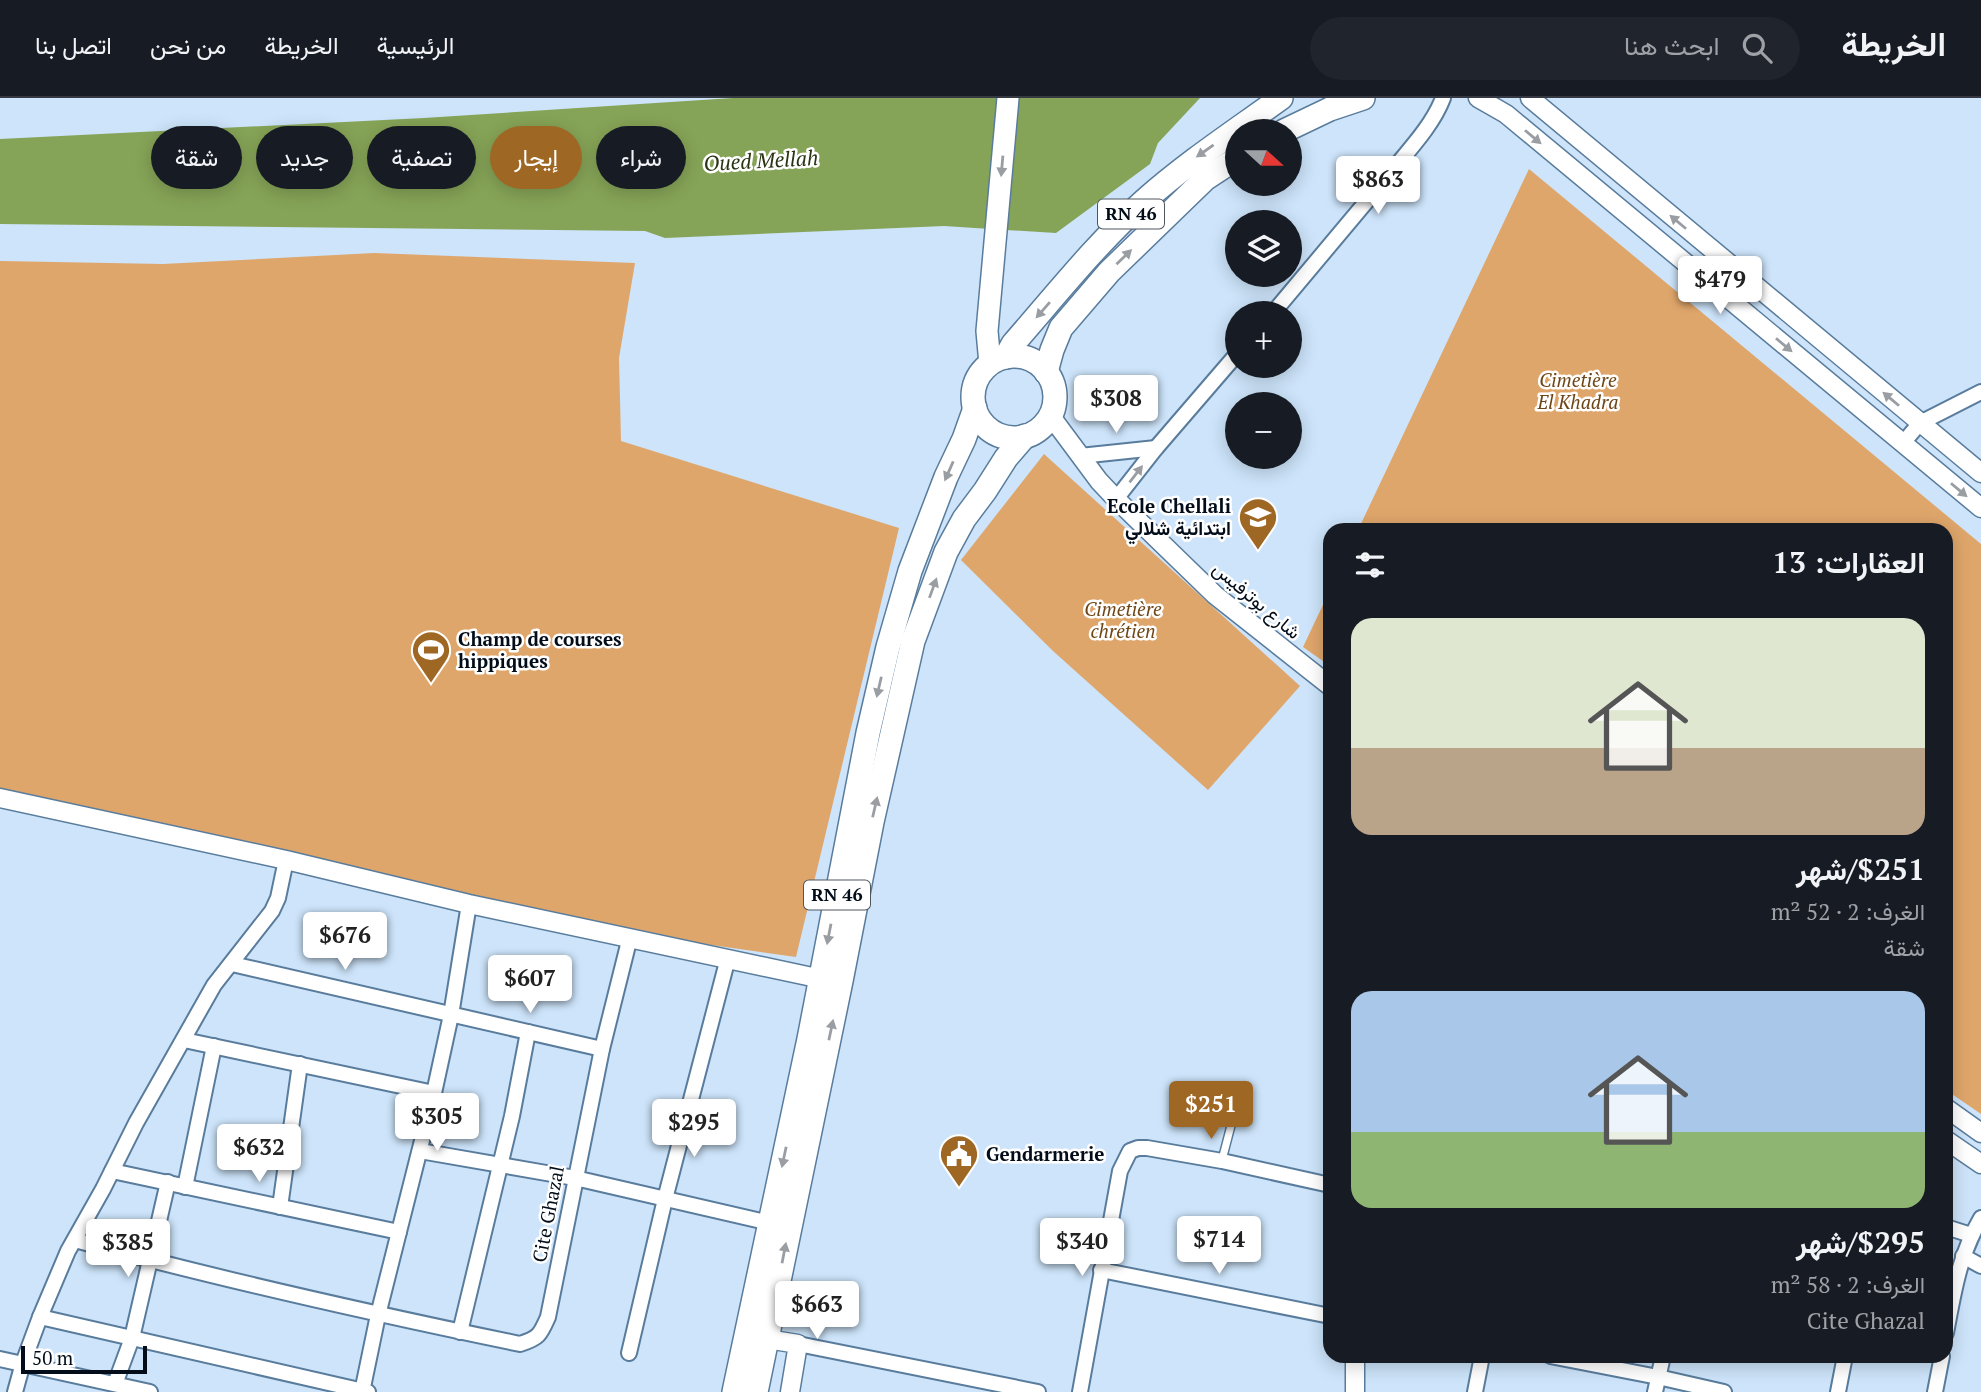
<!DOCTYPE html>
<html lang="ar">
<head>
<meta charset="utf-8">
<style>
  :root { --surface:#171b24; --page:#20242c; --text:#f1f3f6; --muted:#9ea1a6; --line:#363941; --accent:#9f6724 }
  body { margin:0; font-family:"PT Serif",Vazirmatn,serif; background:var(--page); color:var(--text); direction:rtl; height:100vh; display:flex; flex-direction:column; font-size:26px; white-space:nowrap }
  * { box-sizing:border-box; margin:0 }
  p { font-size:23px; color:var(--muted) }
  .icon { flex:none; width:38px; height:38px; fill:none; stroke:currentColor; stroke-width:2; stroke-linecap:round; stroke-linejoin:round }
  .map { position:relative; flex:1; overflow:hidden; direction:ltr }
  .drawer { position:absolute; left:1323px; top:425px; width:630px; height:840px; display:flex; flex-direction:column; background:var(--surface); border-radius:21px; box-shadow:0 4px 18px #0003; direction:rtl }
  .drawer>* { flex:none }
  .banner { position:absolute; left:21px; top:28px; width:665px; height:63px; direction:rtl; display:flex; gap:14px }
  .needle { width:46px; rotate:111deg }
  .fabs { position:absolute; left:1225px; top:21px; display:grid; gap:14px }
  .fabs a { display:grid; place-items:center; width:77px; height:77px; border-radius:50%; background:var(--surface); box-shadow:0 4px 18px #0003; font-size:35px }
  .scale { position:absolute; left:21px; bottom:18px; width:126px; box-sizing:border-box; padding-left:7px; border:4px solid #020d19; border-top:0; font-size:19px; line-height:24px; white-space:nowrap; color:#020d19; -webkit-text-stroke:5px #fff; paint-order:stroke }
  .price { position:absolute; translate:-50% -60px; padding:0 16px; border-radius:7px; background:#fff; color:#222; font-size:23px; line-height:46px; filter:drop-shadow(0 2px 4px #0008) }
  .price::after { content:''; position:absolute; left:50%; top:42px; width:21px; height:16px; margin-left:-10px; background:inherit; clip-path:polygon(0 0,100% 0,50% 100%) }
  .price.current { background:var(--accent); color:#fff }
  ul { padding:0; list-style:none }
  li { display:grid; align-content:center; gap:14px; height:371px; padding:0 28px }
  li span { display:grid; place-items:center; height:217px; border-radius:21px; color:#555 }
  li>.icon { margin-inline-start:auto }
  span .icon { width:126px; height:126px; fill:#fffc; stroke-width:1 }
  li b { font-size:30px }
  h2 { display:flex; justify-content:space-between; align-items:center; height:84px; padding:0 28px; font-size:30px }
  .tag { padding:0 24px; border-radius:32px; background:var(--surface); box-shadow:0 4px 18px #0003; font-size:24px; line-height:63px }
  .tag.current { background:var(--accent); color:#fff }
  header { display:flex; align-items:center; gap:42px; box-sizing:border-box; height:98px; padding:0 35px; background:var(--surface); border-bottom:2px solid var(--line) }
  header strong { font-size:33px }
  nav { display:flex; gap:38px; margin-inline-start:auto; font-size:24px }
  .search { width:490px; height:63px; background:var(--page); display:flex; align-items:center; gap:18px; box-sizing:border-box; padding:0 24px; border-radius:38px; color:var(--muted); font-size:26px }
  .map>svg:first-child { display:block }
  .green { fill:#dfa66b }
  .water { fill:#86a457 }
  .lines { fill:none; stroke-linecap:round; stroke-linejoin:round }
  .service-casing { stroke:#597c9c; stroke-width:10 }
  .minor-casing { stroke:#597c9c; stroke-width:18 }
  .tertiary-casing { stroke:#597c9c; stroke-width:21 }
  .primary-casing { stroke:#597c9c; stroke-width:24 }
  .trunk-casing { stroke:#597c9c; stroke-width:26 }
  .service { stroke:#fff; stroke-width:7 }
  .minor { stroke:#fff; stroke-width:14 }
  .tertiary { stroke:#fff; stroke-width:18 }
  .primary { stroke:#fff; stroke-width:21 }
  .trunk { stroke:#fff; stroke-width:23 }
  .oneway { fill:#9a9ea3 }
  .labels { text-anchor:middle; stroke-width:5; stroke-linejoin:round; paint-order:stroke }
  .shield { fill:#fff; stroke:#4e565e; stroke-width:2 }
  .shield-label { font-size:18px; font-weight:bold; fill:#020d19 }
  .park-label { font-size:19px; font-style:italic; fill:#6e4515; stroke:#fff }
  .poi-label { font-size:19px; font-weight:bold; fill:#020d19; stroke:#fff; text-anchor:start }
  .street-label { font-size:19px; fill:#020d19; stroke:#fff }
  .water-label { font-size:21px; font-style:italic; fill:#283413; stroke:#fff }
</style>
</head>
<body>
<header>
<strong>الخريطة</strong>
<div class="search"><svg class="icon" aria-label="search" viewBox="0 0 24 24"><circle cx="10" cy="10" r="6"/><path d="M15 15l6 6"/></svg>ابحث هنا</div>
<nav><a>الرئيسية</a><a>الخريطة</a><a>من نحن</a><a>اتصل بنا</a></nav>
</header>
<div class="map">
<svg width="1981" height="1294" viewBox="0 0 1981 1294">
  <rect width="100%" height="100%" fill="#cde4fa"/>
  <g class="green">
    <path d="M 1529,71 L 1981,446 L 1981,1016 L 1946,992 L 1946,432 L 1358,432 Z"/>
    <path d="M 374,155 L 635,165 L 619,260 L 621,343 L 899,430 L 796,859 L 641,837 L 0,696 L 0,163 L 163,166 Z"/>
    <path d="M 1044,356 L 1300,588 L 1208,692 L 1053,553 L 961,462 Z"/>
    <path d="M 1330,492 L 1330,568 L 1303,549 Z"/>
  </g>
  <path class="water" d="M 733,0 L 1200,0 L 1158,45 L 1150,66 L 1056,135 L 944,128 L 665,140 L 645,133 L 0,126 L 0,41 L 424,20 Z"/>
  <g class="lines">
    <g class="service-casing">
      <path id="service" d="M 1222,1062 L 1239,997"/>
    </g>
    <g class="minor-casing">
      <g id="minor">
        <path d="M 1273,215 C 1311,170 1349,125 1387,79 C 1406,55 1432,29 1443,0"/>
        <path d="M 1903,345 L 1920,325 L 1981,294"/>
        <path d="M 1080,358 L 1156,350"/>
        <path d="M 1116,401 L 1156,350 L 1237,256"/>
        <path d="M 232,866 L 602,951"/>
        <path d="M 184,942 L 434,995"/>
        <path d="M 420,1053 L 575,1080 L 770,1125"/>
        <path d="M 112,1073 L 399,1134"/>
        <path d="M 185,1089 L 214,948"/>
        <path d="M 280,1109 L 300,966"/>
        <path d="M 1946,1129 L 1971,1137"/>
        <path d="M 75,1142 C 222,1182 370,1215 520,1246 C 539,1240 540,1237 548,1219 L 602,951 L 630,839"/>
        <path d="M 1963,1158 L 1981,1168"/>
        <path d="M 1101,1172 L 1330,1218"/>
        <path d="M 40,1219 L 368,1294"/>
        <path d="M 460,1234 L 512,1018 L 528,934"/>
        <path d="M 1946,1235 C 1954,1193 1959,1158 1981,1120"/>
        <path d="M 798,1246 L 1038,1294"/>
        <path d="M 629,1255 L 665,1101 L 728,860"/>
        <path d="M 1550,1258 L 1658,1279 L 1724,1294"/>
        <path d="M 0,1261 L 150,1294"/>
        <path d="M 115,1286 L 132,1240 L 168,1084"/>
        <path d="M 15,1294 L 23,1265 L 40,1219 L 68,1153 L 103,1091 L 136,1025 L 214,887 L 272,813 L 278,800 L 286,762"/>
        <path d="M 362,1294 L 378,1217 L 434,995 L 451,917 L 469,806"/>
        <path d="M 1080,1294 L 1120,1073 L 1130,1053 L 1138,1050 L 1147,1050 L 1222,1063 L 1330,1087"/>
        <path d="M 1475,1294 L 1482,1258"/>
        <path d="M 1655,1294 L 1663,1258"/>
        <path d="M 1838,1294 L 1845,1258"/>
        <path d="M 1935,1294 L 1942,1258"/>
      </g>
    </g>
    <g class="tertiary-casing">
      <g id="tertiary">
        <path d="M 1478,0 L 1506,16 L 1981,410"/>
        <path d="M 1530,0 L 1981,375"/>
        <path d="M 1050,317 L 1099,383 L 1116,401 L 1215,497 L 1330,588"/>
        <path d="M 0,700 L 286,762 L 469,806 L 831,883"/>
        <path d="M 1946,1010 L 1981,1035"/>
        <path d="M 1946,1042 L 1981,1066"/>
        <path d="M 767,1241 L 798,1246 L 790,1294"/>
        <path d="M 1355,1258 L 1355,1294"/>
      </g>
    </g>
    <g class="primary-casing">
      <path id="primary" d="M 990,266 L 987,233 L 1008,0"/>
    </g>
    <g class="trunk-casing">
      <g id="trunk">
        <path d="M 1284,33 L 1330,11 L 1363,0"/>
        <circle cx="1014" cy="299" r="41"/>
        <path d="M 1006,259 L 1013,246 C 1055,198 1096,146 1144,103 C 1188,64 1234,34 1281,0"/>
        <path d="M 1046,274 L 1052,252 L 1061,230 L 1109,174 L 1205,81 L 1237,60"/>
        <path d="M 734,1294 L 809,941 L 868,635 L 888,549 L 910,473 L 946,379 L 964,341 L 975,310"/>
        <path d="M 756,1294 L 841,883 L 872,724 L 913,543 L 946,454 L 964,421 L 985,393 L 1006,360 L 1025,338"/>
      </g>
    </g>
    <use href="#service" class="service"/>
    <use href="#minor" class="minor"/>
    <use href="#tertiary" class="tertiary"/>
    <use href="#primary" class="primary"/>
    <use href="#trunk" class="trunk"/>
  </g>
  <defs><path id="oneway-solid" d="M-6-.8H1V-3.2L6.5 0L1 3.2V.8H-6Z" transform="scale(1.75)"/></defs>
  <g class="oneway">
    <use href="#oneway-solid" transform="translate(1533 39) rotate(40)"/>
    <use href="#oneway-solid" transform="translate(1205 53) rotate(145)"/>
    <use href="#oneway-solid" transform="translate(1002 68) rotate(95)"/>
    <use href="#oneway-solid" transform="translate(1678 124) rotate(-140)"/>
    <use href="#oneway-solid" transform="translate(1124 159) rotate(-44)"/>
    <use href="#oneway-solid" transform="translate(1043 212) rotate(131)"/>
    <use href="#oneway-solid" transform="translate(1784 247) rotate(40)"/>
    <use href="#oneway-solid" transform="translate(1891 301) rotate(-140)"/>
    <use href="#oneway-solid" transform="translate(949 373) rotate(114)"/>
    <use href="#oneway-solid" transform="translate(1136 376) rotate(-52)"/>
    <use href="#oneway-solid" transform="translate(1959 392) rotate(40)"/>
    <use href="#oneway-solid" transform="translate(933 490) rotate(-70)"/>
    <use href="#oneway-solid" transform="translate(879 589) rotate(103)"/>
    <use href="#oneway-solid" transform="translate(875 709) rotate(-77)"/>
    <use href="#oneway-solid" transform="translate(829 836) rotate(101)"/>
    <use href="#oneway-solid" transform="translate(831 932) rotate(-78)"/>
    <use href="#oneway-solid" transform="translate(784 1059) rotate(102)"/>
    <use href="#oneway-solid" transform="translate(784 1155) rotate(-79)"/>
  </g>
  <defs>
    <g id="school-pin" transform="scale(2.0125)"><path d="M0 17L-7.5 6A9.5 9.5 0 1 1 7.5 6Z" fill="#9f6724" stroke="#fff"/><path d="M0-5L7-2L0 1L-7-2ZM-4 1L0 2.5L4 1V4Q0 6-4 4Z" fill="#fff"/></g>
    <g id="stadium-pin" transform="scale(2.0125)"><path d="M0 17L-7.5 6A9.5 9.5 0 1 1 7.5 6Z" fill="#9f6724" stroke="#fff"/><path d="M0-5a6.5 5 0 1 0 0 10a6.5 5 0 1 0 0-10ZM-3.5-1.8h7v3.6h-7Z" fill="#fff"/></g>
    <g id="civic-pin" transform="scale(2.0125)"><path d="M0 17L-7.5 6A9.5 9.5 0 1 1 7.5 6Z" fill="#9f6724" stroke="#fff"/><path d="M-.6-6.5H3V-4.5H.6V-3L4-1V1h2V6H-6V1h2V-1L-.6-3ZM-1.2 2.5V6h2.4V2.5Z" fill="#fff"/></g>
  </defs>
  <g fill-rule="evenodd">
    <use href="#school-pin" x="1258" y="419"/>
    <use href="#stadium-pin" x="431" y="552"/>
    <use href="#civic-pin" x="959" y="1056"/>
  </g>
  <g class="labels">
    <g class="shield">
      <rect x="1098" y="101.5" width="66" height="29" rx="5"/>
      <rect x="804" y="782.5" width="66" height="29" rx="5"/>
    </g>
    <g class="shield-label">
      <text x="1131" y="122">RN 46</text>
      <text x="837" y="803">RN 46</text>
    </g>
    <g class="park-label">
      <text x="1578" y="289">Cimetière<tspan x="1578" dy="22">El Khadra</tspan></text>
      <text x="1123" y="518">Cimetière<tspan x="1123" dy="22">chrétien</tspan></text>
    </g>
    <g class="poi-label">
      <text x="1231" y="415" text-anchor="end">Ecole Chellali<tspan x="1231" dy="22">ابتدائية شلالي</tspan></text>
      <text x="458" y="548">Champ de courses<tspan x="458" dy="22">hippiques</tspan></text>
      <text x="986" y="1063">Gendarmerie</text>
    </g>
    <g class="street-label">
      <text transform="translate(1257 502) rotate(40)" y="7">شارع بوترفيس</text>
      <text transform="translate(548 1116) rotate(-79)" y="7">Cite Ghazal</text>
    </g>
    <g class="water-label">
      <text transform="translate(761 63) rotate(-3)" y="7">Oued Mellah</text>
    </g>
  </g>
</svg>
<div class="fabs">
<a><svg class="needle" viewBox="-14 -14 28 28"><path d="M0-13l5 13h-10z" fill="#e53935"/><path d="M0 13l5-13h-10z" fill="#9ea1a6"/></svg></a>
<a><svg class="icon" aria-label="layers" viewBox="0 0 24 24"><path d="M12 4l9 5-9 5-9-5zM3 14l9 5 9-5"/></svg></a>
<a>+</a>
<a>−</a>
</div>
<div class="scale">50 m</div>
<b class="price" style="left:1378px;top:118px">$863</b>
<b class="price" style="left:1720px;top:218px">$479</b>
<b class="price" style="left:1116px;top:337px">$308</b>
<b class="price" style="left:345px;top:874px">$676</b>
<b class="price" style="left:530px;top:917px">$607</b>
<b class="price current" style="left:1211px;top:1043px">$251</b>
<b class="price" style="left:437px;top:1055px">$305</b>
<b class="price" style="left:694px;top:1061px">$295</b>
<b class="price" style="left:259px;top:1086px">$632</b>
<b class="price" style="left:1219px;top:1178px">$714</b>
<b class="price" style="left:1082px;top:1180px">$340</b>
<b class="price" style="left:128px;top:1181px">$385</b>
<b class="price" style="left:817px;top:1243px">$663</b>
<div class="banner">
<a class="tag">شراء</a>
<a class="tag current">إيجار</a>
<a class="tag">تصفية</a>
<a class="tag">جديد</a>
<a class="tag">شقة</a>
</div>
<section class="drawer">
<h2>العقارات: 13<svg class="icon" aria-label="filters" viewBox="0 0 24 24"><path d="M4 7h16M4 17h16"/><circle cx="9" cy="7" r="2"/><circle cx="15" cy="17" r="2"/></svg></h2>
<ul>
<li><span style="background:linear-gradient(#dfe7d0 60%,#b9a48a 0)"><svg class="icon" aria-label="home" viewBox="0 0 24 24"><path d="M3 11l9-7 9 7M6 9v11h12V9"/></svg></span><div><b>$251/شهر</b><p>الغرف: 2 · 52 m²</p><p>شقة</p></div></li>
<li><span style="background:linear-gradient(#a9c7e8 65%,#8fb573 0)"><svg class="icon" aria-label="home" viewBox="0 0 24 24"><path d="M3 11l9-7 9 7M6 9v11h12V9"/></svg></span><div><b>$295/شهر</b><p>الغرف: 2 · 58 m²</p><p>Cite Ghazal</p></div></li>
</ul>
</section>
</div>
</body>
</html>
